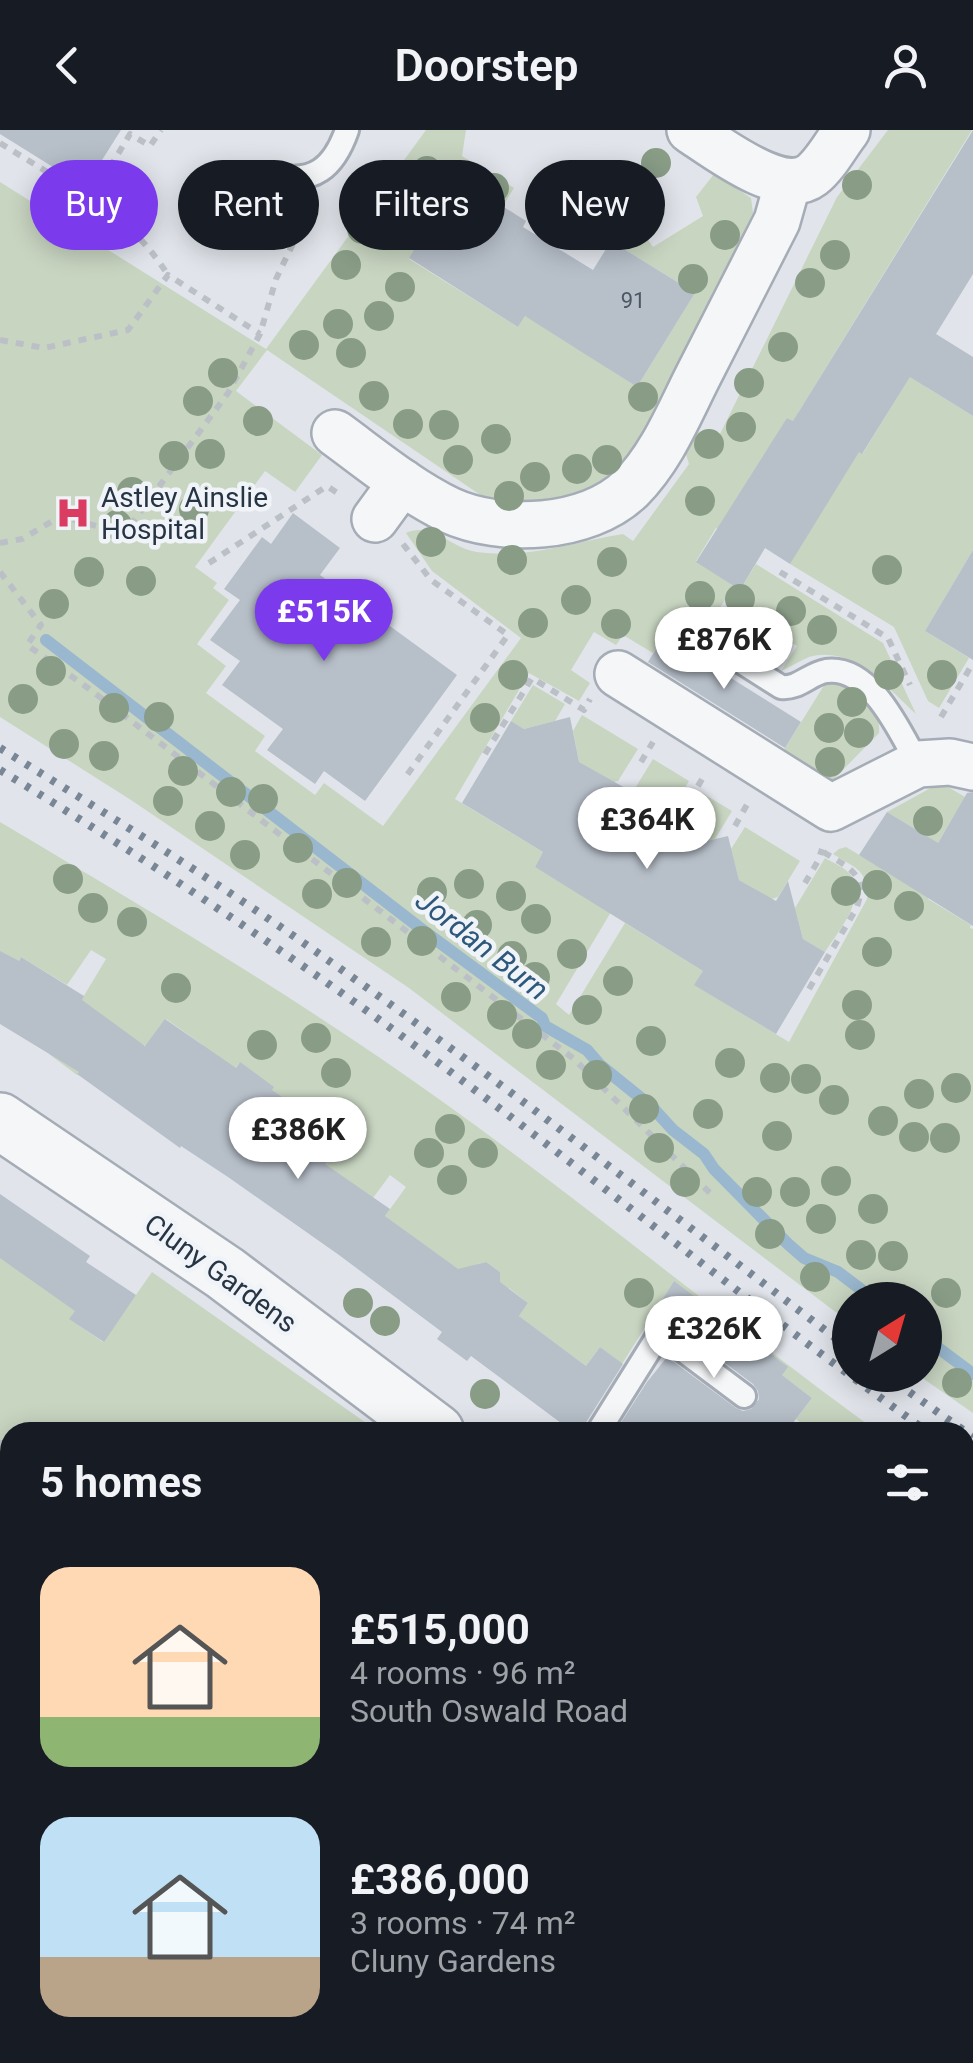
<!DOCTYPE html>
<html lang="en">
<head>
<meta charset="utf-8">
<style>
  :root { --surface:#171b24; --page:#242831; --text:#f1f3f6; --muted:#9ea1a6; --accent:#7c3aed }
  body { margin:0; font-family:Roboto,sans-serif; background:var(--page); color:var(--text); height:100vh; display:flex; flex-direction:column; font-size:38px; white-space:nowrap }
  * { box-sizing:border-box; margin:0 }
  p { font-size:32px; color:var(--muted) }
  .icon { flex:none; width:55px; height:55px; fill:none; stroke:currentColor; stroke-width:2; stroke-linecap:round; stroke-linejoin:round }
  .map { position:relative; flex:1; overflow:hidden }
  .sheet { position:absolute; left:0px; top:1292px; width:975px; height:642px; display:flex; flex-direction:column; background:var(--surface); border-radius:30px 30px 0 0; box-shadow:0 5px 25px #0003 }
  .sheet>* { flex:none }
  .banner { position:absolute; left:30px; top:30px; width:915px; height:90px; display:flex; gap:20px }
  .needle { width:65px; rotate:37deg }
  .fabs { position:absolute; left:832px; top:1152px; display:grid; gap:20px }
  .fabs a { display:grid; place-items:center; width:110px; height:110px; border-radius:50%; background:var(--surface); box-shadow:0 5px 25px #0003; font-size:50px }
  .price { position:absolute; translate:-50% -85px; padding:0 22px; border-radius:35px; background:#fff; color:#222; font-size:32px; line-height:65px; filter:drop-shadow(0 2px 5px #0008) }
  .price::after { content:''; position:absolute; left:50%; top:60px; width:30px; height:22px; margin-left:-15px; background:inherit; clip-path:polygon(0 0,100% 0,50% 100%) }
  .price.selected { background:var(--accent); color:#fff }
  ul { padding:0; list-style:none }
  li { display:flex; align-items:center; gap:30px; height:250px; padding:0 40px }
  li span { display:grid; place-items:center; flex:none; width:280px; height:200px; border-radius:30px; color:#555 }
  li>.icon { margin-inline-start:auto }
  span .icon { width:120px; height:120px; fill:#fffc; stroke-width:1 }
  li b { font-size:42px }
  h2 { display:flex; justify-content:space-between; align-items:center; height:120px; padding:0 40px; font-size:42px }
  .tag { padding:0 35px; border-radius:45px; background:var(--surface); box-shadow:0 5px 25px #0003; font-size:35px; line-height:90px }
  .tag.selected { background:var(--accent); color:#fff }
  header { display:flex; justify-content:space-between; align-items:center; height:130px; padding:0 40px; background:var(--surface); font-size:45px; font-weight:600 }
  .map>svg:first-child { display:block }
  .green { fill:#c8d5c1 }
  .water { fill:#99b7ce }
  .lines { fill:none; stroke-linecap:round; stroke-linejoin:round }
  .stream { stroke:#99b7ce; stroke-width:12 }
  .building { fill:#b7bfc9 }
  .service-casing { stroke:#a5acb6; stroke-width:28 }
  .minor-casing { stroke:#a5acb6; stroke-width:50 }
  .tertiary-casing { stroke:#a5acb6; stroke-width:60 }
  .path { stroke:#bbc0c6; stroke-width:6; stroke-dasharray:8 8; stroke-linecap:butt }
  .service { stroke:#f4f6f8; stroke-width:22 }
  .minor { stroke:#f4f6f8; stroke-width:45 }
  .tertiary { stroke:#f4f6f8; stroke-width:55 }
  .rail { stroke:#798696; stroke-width:8; stroke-dasharray:5 10; stroke-linecap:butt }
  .tree { fill:#889c86 }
  .labels { text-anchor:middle; stroke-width:9; stroke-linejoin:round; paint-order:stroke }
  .number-label { font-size:22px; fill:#4b5765 }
  .poi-label { font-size:28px; fill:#273444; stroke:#f0f4f8; text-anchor:start }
  .street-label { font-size:28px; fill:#273444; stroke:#f0f4f8 }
  .water-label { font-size:30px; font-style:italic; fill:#2e587b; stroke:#f0f4f8 }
</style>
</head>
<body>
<header><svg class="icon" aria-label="back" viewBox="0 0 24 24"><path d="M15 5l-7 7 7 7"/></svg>Doorstep<svg class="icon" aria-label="person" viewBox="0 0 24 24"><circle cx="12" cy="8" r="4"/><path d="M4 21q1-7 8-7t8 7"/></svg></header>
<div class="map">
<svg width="973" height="1933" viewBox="0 0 973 1933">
  <rect width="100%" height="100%" fill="#e1e5eb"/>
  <g class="green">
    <path d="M 426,0 L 466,0 L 462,26 L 514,58 L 503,76 L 477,60 L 469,63 L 462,58 L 457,66 L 441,57 L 433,70 L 441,76 L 409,129 L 518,197 L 525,186 L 624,209 L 607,238 L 637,257 L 695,163 L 611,111 L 640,98 L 653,117 L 703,86 L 696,67 L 714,44 L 751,68 L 753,83 L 641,313 L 630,331 L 589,363 L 501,379 L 267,220 L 236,261 L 322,325 L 295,362 L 265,341 L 195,437 L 217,453 L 213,458 L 229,470 L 197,514 L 226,536 L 206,563 L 265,606 L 255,621 L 315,665 L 324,653 L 383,696 L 521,508 L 432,441 L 406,403 C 432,391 452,419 477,422 C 528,429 574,412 623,404 L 633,411 L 689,334 L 684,318 L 698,302 L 718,308 L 837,67 L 888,0 L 972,0 L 798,283 L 812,303 L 787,288 L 733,407 L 716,398 L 696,431 L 740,460 L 756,434 L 883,513 L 916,584 C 888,558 852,514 809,527 C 800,531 790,537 781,541 L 797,516 L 725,470 L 708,495 L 681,478 L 653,523 L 623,505 L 616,515 L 594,502 L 571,540 L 590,553 L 579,571 L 529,543 L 455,669 L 543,722 L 535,737 L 611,782 L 556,874 L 569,885 L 625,793 L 703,841 L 695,855 L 789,912 L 867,769 C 869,740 855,738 833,724 L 839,719 L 846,717 L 896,747 L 923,704 L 887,682 L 936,655 L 943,654 L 965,667 L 936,716 L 952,727 L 928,769 L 971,795 L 970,798 L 973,799 L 973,1283 L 918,1245 L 925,1245 L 925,1170 L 850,1170 L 850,1193 L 409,858 L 131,670 L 0,587 L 0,52 L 266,219 Z"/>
    <path d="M 916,237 L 926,257 L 973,286 L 973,420 L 925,501 L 969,528 L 939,578 L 928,571 L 894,497 L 790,434 L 845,313 L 863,323 Z"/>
    <path d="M 828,549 L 857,555 C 868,570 881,584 879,603 L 830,653 L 782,623 Z"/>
    <path d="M 533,555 L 565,574 L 555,591 L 524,599 L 511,591 Z"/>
    <path d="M 582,585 L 638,619 L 618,651 L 589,658 L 592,640 L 579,632 L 573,601 Z"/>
    <path d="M 653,629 L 689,651 L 660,701 L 643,690 L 634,660 Z"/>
    <path d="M 702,663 L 732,681 L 715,709 L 684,717 L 674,710 Z"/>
    <path d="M 0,692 C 150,781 301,870 443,972 C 591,1078 731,1195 878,1302 L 796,1302 L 801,1293 L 796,1289 L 812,1268 L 782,1245 L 674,1151 L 622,1234 L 600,1217 L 586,1236 L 519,1186 L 528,1173 L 509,1158 L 482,1194 L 473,1188 L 500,1152 L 500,1142 L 486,1132 L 477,1134 L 467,1147 L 385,1086 L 406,1057 L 390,1045 L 373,1068 L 323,1038 L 320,1028 L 342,1009 L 305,983 L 293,1000 L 239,933 L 216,966 L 203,915 L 166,889 L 155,903 L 154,916 L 143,915 L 113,894 L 77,945 L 49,924 L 106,829 L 91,820 L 67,855 L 21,827 L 2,858 L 0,857 Z"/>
    <path d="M 745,697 L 800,731 L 778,767 L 747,776 L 753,758 L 739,750 L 731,719 Z"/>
    <path d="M 825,728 C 833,733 847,738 852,747 C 866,770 837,803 825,822 L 803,809 L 795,778 Z"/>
    <path d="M 0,1122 L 83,1169 L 70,1189 L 103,1212 L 152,1142 L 379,1302 L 10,1302 L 10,1332 L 0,1332 Z"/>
    <path d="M 965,1366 L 973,1372 L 973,1514 L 965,1514 Z"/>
    <path d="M 0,1593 L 10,1596 L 10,1925 L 965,1925 L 965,1809 L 973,1814 L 973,1933 L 0,1933 Z"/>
  </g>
  <path class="water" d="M 0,1332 L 10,1332 L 10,1596 L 0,1593 Z"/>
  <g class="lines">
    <g class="stream">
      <path d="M 46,510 L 424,801 L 542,888 L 545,896 L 587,920 L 600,935 L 652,977 L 673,1000 L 704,1024 L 714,1039 L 788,1114 L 804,1128 L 838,1142 L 875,1170"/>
      <path d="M 925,1208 L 973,1244"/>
    </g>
  </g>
  <g class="building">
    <path d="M 0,0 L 121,0 L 85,57 L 0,4 Z"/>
    <path d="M 973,0 L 973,144 L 936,204 L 973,227 L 973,286 L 910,247 L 862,324 L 859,322 L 790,434 L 765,418 L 740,460 L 696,432 L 787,288 L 793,291 Z"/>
    <path d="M 477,60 L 526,91 L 523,97 L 593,140 L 611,111 L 695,163 L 637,257 L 525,186 L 518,197 L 409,128 L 450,62 L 457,66 Z"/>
    <path d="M 293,383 L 340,418 L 320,445 L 457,545 L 365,671 L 324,641 L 315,654 L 267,620 L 283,599 L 222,555 L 240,531 L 210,510 L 240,470 L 224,459 L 262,407 L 271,414 Z"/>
    <path d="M 973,420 L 973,530 L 925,501 Z"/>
    <path d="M 664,506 L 801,592 L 785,618 L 648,532 Z"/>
    <path d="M 570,587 L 579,632 L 634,663 L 643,690 L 686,716 L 728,706 L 739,750 L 776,771 L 788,751 L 803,809 L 825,822 L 776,904 L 694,855 L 703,841 L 535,737 L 543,722 L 462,673 L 511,591 L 524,599 Z"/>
    <path d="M 973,662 L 973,796 L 859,725 L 887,682 L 938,713 L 967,663 Z"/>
    <path d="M 0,821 L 19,831 L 21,827 L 84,866 L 82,870 L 145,916 L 165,889 L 236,938 L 240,932 L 274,957 L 272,960 L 342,1009 L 325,1034 L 390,1079 L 385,1086 L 458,1139 L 486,1132 L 500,1142 L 500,1152 L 528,1173 L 519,1186 L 586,1236 L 600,1217 L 623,1234 L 585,1294 L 583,1302 L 573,1302 L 471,1226 L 467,1231 L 437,1209 L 442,1202 L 339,1125 L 228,1047 L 181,1016 L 180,1018 L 77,944 L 79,942 L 0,894 Z"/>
    <path d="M 0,1064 L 90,1126 L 86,1132 L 136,1165 L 104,1212 L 69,1189 L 75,1181 L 0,1128 Z"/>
    <path d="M 674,1151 L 788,1237 L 782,1245 L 812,1268 L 786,1302 L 615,1302 L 647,1252 L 667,1227 L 736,1278 L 743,1281 L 751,1279 L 759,1269 L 758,1261 L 753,1254 L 685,1203 L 687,1200 L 657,1178 Z"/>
  </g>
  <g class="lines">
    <g class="service-casing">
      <g id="service">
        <path d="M 273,45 C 314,55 334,37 347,0"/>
        <path d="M 685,496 L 781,557 C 799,559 809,544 826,541 C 871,535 900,602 918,634"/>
        <path d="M 598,1302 L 660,1203 L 744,1266"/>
        <path d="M 965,1787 L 973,1775"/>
      </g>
    </g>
    <g class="minor-casing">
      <g id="minor">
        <path d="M 690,0 C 716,17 782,68 812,45 C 826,34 836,14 847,0"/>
        <path d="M 335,303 C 372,330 408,360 449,380 C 501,404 587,400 630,359 C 661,328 678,286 697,248 C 724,196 750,143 777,91 L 788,52"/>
        <path d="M 375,389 L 402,352"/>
        <path d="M 618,544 L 831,678 L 918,634 L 950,632 L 973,637"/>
      </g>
    </g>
    <g class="tertiary-casing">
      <g id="tertiary">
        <path d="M 0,991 L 225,1143 L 436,1302"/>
        <path d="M 965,1688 L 973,1694"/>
      </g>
    </g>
    <g class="path">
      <path d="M 0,13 L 91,69 L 130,4 L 150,16 L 161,0"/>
      <path d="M 91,69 C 125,92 146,111 168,145"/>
      <path d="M 0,210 L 44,218 L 128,200 L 168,145 L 260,204"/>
      <path d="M 0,413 L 22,409 L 61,386 L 124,404 L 228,263 L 260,204 L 276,149 L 311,76"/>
      <path d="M 403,414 L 431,450 L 508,505 L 407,645"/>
      <path d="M 209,433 L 327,356 L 342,366"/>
      <path d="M 0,442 L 41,495 L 27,515 L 88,558 L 574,929 L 713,1066"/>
      <path d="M 780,442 L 888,508 L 910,555"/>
      <path d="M 941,587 L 973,533"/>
      <path d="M 485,624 L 532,548 L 584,580 L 590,569"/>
      <path d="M 641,632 L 653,612"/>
      <path d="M 735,696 L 749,671"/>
      <path d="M 640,752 L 704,646"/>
      <path d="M 805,753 L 818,731 L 822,719"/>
      <path d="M 809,859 L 856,779 C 870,744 847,737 822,721"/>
      <path d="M 0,1313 L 10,1313"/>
      <path d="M 0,1628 L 10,1630"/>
      <path d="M 0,1733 L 10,1733"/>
      <path d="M 361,1925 L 367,1933"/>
      <path d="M 926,1925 L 936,1933"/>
    </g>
    <use href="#service" class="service"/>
    <use href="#minor" class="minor"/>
    <use href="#tertiary" class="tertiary"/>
    <g class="rail">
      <path d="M 0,618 C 95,677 190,735 282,798 C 476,932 662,1077 850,1219"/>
      <path d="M 0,640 C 110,707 218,777 323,850 C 530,994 723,1156 928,1302"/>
      <path d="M 885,1245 L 973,1307"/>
      <path d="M 965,1329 L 973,1334"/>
    </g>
  </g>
  <g class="tree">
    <circle cx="656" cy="33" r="15"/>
    <circle cx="427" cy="41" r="15"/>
    <circle cx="857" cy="55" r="15"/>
    <circle cx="494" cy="58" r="15"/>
    <circle cx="394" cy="66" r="15"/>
    <circle cx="362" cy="99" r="15"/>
    <circle cx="725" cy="105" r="15"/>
    <circle cx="835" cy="125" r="15"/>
    <circle cx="346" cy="135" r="15"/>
    <circle cx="693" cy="149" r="15"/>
    <circle cx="810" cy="153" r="15"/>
    <circle cx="400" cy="157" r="15"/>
    <circle cx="379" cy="186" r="15"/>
    <circle cx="338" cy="194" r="15"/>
    <circle cx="304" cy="215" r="15"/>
    <circle cx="783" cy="217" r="15"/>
    <circle cx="351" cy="223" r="15"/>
    <circle cx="223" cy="243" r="15"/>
    <circle cx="749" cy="253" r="15"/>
    <circle cx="374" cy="266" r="15"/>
    <circle cx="643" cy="267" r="15"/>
    <circle cx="198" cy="271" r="15"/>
    <circle cx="258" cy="291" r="15"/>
    <circle cx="408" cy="294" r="15"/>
    <circle cx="444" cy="295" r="15"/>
    <circle cx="741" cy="297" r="15"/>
    <circle cx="496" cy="309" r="15"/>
    <circle cx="709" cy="314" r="15"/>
    <circle cx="210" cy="324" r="15"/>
    <circle cx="174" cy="326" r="15"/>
    <circle cx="458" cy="330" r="15"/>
    <circle cx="607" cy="330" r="15"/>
    <circle cx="577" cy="339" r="15"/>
    <circle cx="535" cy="347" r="15"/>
    <circle cx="132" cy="362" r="15"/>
    <circle cx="509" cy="366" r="15"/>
    <circle cx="700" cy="371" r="15"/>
    <circle cx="194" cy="379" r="15"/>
    <circle cx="117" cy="395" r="15"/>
    <circle cx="431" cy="412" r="15"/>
    <circle cx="512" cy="430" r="15"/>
    <circle cx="612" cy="432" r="15"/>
    <circle cx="887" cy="440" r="15"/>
    <circle cx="89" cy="442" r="15"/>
    <circle cx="141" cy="451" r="15"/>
    <circle cx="700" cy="466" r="15"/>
    <circle cx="740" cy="469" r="15"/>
    <circle cx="576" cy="470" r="15"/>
    <circle cx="54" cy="474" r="15"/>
    <circle cx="791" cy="481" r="15"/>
    <circle cx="533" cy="493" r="15"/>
    <circle cx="616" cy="494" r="15"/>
    <circle cx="822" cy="500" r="15"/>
    <circle cx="51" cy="541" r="15"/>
    <circle cx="513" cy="545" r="15"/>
    <circle cx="889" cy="545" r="15"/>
    <circle cx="942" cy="545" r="15"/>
    <circle cx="23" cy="569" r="15"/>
    <circle cx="852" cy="572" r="15"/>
    <circle cx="114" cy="578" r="15"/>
    <circle cx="159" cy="587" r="15"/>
    <circle cx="485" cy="588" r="15"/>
    <circle cx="829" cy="598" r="15"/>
    <circle cx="859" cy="603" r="15"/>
    <circle cx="64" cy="614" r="15"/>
    <circle cx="104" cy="626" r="15"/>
    <circle cx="830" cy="632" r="15"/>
    <circle cx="183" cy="641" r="15"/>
    <circle cx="231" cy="662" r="15"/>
    <circle cx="263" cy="669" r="15"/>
    <circle cx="168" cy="671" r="15"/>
    <circle cx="928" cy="691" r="15"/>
    <circle cx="210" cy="696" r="15"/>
    <circle cx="298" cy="718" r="15"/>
    <circle cx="245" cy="725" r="15"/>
    <circle cx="68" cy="749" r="15"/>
    <circle cx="347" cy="753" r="15"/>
    <circle cx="469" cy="754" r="15"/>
    <circle cx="877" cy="755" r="15"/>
    <circle cx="846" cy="761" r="15"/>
    <circle cx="432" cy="762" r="15"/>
    <circle cx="317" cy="764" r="15"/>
    <circle cx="511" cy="766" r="15"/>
    <circle cx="909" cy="776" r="15"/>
    <circle cx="93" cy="778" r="15"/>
    <circle cx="536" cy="789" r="15"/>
    <circle cx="132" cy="792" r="15"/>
    <circle cx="477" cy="795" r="15"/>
    <circle cx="422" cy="811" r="15"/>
    <circle cx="376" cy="812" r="15"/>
    <circle cx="877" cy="822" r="15"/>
    <circle cx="572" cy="824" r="15"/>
    <circle cx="512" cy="826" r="15"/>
    <circle cx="535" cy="847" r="15"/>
    <circle cx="618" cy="851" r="15"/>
    <circle cx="176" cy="858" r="15"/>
    <circle cx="456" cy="867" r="15"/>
    <circle cx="857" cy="875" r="15"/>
    <circle cx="587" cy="880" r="15"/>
    <circle cx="502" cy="885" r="15"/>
    <circle cx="527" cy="904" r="15"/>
    <circle cx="860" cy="905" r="15"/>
    <circle cx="316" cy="908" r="15"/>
    <circle cx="651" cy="911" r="15"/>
    <circle cx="262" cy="915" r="15"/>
    <circle cx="730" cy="933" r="15"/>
    <circle cx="551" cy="935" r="15"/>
    <circle cx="336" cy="943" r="15"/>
    <circle cx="597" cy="945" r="15"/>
    <circle cx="775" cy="948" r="15"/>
    <circle cx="806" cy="949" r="15"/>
    <circle cx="956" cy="958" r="15"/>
    <circle cx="919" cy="964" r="15"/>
    <circle cx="834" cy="970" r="15"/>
    <circle cx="644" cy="979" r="15"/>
    <circle cx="708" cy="984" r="15"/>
    <circle cx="883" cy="991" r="15"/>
    <circle cx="450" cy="999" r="15"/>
    <circle cx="777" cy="1006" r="15"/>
    <circle cx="914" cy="1007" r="15"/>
    <circle cx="945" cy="1008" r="15"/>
    <circle cx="659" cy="1018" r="15"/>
    <circle cx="429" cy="1023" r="15"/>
    <circle cx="483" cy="1023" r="15"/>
    <circle cx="452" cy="1050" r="15"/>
    <circle cx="836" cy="1051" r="15"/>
    <circle cx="685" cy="1052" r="15"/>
    <circle cx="757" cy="1062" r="15"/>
    <circle cx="795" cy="1062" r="15"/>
    <circle cx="873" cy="1079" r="15"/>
    <circle cx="821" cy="1089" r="15"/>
    <circle cx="770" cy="1104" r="15"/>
    <circle cx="861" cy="1125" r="15"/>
    <circle cx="893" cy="1126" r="15"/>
    <circle cx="815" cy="1147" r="15"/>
    <circle cx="639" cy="1163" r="15"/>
    <circle cx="946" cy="1163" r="15"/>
    <circle cx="358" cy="1173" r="15"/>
    <circle cx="385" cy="1191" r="15"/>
    <circle cx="957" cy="1253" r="15"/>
    <circle cx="485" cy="1264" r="15"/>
  </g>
  <defs>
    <g id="hospital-bare" transform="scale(2.7)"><path d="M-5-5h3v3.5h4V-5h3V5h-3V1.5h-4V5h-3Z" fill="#da3c62" stroke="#f0f4f8" stroke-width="2.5" paint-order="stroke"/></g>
  </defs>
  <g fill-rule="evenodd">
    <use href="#hospital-bare" x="73" y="383"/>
  </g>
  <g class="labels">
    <g class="number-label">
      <text x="633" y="178">91</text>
    </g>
    <g class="poi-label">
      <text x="101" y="377">Astley Ainslie<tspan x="101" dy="32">Hospital</tspan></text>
    </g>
    <g class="street-label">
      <text transform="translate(221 1143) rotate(36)" y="10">Cluny Gardens</text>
    </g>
    <g class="water-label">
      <text transform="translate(482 815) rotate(38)" y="10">Jordan Burn</text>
    </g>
  </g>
</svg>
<div class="fabs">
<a><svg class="needle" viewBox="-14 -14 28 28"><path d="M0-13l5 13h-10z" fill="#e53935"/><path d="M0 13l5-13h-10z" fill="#9ea1a6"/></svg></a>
</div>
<b class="price selected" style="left:324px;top:534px">£515K</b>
<b class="price" style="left:724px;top:562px">£876K</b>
<b class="price" style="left:647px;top:742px">£364K</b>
<b class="price" style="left:298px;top:1052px">£386K</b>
<b class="price" style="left:714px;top:1251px">£326K</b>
<div class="banner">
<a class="tag selected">Buy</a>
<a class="tag">Rent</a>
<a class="tag">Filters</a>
<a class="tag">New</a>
</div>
<section class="sheet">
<h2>5 homes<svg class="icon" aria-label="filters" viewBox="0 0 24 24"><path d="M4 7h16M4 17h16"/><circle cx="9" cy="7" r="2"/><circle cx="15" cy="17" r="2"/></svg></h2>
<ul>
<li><span style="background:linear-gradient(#ffd9b3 75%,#8fb573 0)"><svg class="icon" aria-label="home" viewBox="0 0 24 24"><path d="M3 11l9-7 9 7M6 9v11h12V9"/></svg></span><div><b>£515,000</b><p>4 rooms · 96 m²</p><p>South Oswald Road</p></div></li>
<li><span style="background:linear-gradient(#bfe0f5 70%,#b9a48a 0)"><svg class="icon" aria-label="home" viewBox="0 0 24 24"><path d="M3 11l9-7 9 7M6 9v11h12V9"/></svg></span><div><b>£386,000</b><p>3 rooms · 74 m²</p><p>Cluny Gardens</p></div></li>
</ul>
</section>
</div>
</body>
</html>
